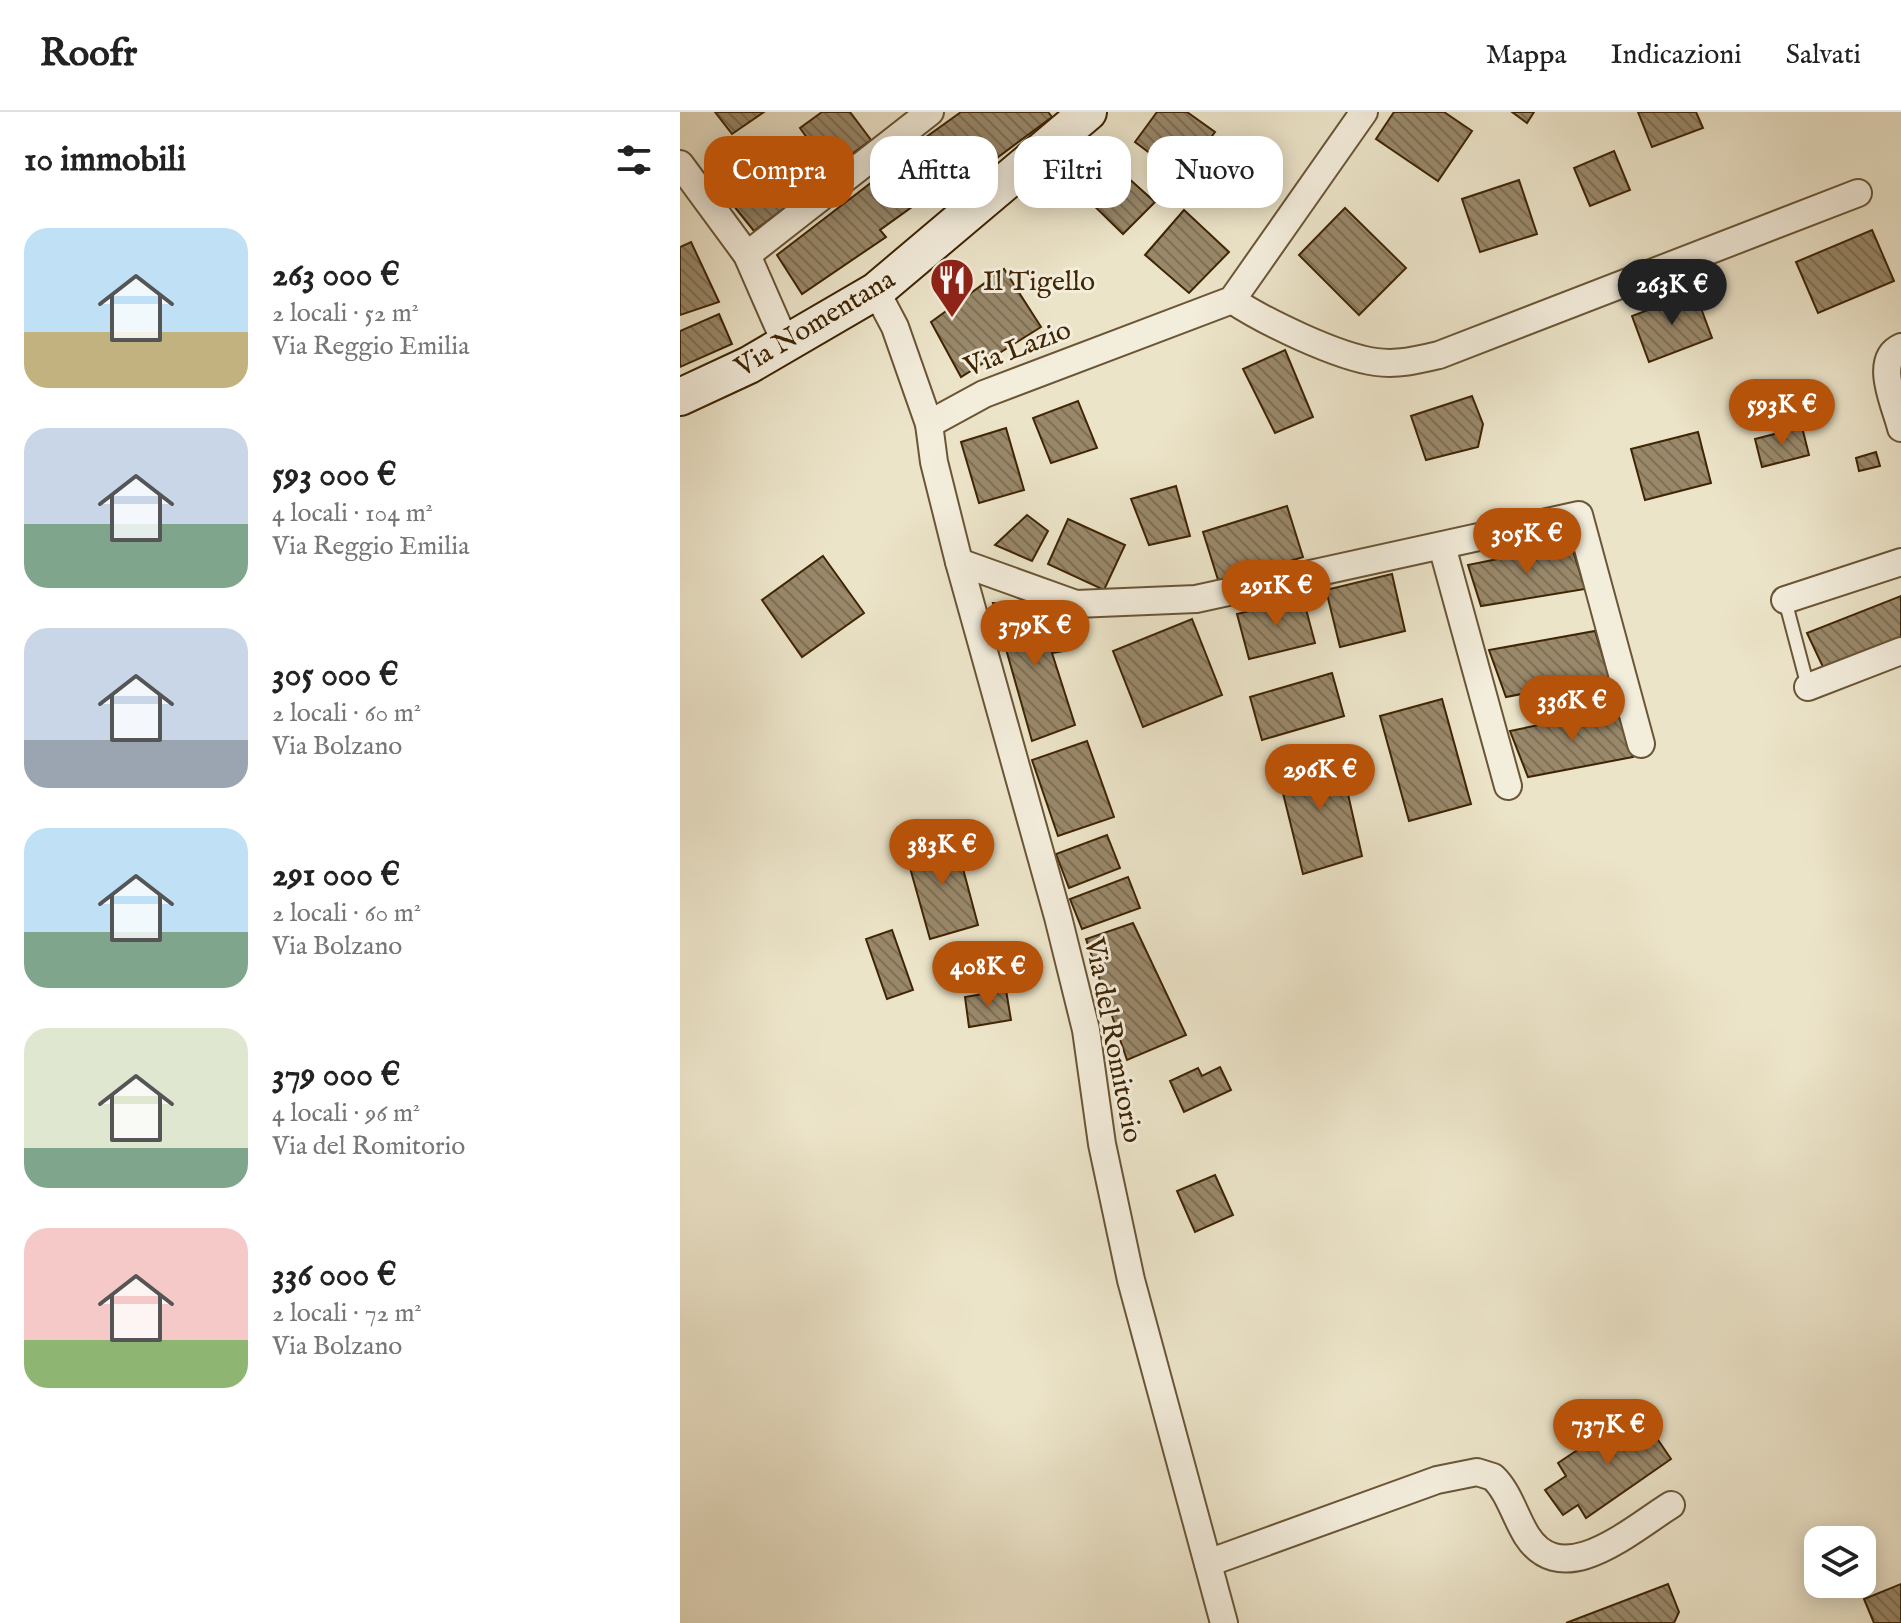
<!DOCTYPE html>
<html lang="it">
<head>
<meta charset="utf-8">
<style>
  :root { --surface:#fff; --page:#f2f2f2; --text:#222; --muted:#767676; --line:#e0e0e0; --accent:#b45309 }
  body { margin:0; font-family:"IM FELL English",serif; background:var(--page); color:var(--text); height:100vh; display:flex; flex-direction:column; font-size:30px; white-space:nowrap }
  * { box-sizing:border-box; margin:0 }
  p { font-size:26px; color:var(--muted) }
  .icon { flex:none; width:44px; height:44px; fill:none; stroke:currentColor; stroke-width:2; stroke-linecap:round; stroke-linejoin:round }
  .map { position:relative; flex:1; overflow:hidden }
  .drawer { display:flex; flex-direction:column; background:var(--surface); width:680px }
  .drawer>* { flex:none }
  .top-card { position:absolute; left:24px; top:24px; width:760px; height:72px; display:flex; gap:16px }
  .tools { position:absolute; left:1124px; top:1414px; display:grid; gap:16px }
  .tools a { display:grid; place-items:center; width:72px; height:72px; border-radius:16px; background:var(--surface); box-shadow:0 4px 20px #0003; font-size:40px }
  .price { position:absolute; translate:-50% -68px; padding:0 18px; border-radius:28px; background:var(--accent); color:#fff; font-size:26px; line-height:52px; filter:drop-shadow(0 2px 4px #0008) }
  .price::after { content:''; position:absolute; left:50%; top:48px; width:24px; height:18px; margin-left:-12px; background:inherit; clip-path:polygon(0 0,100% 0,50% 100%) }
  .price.active { background:#222; color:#fff }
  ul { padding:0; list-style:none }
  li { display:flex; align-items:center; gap:24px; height:200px; padding:0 24px }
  li span { display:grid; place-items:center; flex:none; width:224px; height:160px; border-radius:24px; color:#555 }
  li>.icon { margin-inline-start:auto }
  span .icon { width:96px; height:96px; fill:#fffc; stroke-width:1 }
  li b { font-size:34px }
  h2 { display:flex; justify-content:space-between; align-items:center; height:96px; padding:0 24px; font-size:34px }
  .tag { padding:0 28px; border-radius:24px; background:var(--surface); box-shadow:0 4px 20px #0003; font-size:28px; line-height:72px }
  .tag.active { background:var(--accent); color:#fff }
  header { display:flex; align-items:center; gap:48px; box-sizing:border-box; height:112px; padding:0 40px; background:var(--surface); border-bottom:2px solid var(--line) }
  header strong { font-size:38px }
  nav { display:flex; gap:44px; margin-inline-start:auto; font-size:28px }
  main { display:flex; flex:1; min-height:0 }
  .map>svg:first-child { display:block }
  .building { fill:url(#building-back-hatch); stroke:#3f2504; stroke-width:2 }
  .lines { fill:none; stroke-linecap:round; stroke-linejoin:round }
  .service-casing { stroke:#6a5535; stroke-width:16 }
  .minor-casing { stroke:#6a5535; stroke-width:30 }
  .secondary-casing { stroke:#3f2504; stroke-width:40 }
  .service { stroke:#f3eddc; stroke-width:12 }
  .minor { stroke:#f3eddc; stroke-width:26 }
  .secondary { stroke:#f3eddc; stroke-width:36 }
  .labels { text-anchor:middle; stroke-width:6; stroke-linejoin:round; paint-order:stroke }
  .poi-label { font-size:28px; fill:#3f2504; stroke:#f3eddc; text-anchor:start }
  .street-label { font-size:28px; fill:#3f2504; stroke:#f3eddc }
</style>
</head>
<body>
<header>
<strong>Roofr</strong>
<nav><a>Mappa</a><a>Indicazioni</a><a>Salvati</a></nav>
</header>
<main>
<section class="drawer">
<h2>10 immobili<svg class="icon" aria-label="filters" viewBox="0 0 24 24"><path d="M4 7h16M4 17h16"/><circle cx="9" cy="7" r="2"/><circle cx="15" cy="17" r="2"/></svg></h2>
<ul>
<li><span style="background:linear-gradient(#bfe0f5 65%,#c2b280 0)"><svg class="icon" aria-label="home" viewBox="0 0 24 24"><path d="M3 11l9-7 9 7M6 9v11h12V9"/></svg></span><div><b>263 000 €</b><p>2 locali · 52 m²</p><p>Via Reggio Emilia</p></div></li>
<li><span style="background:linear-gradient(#c9d6e8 60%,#7fa58c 0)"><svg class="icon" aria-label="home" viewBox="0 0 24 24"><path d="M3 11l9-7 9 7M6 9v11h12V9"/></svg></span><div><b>593 000 €</b><p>4 locali · 104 m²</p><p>Via Reggio Emilia</p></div></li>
<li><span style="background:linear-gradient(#c9d6e8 70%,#9aa5b1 0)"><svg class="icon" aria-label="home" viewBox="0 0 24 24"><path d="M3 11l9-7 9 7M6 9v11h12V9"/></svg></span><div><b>305 000 €</b><p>2 locali · 60 m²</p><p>Via Bolzano</p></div></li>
<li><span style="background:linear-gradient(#bfe0f5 65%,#7fa58c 0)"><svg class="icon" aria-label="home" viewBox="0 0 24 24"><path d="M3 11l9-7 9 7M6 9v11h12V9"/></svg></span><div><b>291 000 €</b><p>2 locali · 60 m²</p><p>Via Bolzano</p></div></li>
<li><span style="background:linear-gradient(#dfe7d0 75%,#7fa58c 0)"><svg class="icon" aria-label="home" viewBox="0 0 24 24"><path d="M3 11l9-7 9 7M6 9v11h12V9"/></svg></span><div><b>379 000 €</b><p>4 locali · 96 m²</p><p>Via del Romitorio</p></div></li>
<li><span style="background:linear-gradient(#f6c9c9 70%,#8fb573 0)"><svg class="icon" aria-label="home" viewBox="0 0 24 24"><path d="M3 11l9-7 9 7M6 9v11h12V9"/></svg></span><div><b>336 000 €</b><p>2 locali · 72 m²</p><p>Via Bolzano</p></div></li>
</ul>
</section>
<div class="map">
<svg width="1221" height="1511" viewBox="0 0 1221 1511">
  <defs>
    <pattern id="building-back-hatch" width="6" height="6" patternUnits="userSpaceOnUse" patternTransform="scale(2)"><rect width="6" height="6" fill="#99886a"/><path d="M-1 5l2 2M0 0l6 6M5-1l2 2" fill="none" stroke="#7e6f55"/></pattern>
  </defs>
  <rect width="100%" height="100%" fill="#ece4c9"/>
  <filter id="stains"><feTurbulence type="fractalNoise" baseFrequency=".0025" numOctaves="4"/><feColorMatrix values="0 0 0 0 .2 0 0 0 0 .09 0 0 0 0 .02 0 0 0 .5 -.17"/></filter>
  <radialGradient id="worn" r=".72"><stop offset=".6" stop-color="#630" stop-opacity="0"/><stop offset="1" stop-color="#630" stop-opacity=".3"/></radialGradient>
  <g class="building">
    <path d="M 35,0 L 84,0 L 52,22 Z"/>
    <path d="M 142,0 L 170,0 L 191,28 L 150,58 L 120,16 Z"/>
    <path d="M 281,0 L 368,0 L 372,5 L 270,81 L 235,33 Z"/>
    <path d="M 477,0 L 507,0 L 535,20 L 502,65 L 455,30 Z"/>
    <path d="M 714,0 L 764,0 L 792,19 L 758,69 L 696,27 Z"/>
    <path d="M 832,0 L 854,0 L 847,11 Z"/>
    <path d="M 958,0 L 1016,0 L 1023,16 L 972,35 Z"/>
    <path d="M 66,39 L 113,90 L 74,119 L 33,68 Z"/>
    <path d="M 934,39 L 950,78 L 910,94 L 894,56 Z"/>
    <path d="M 427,47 L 475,90 L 443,122 L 395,75 Z"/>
    <path d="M 214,53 L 243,87 L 200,118 L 206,125 L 122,182 L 97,143 Z"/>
    <path d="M 839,68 L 857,122 L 800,140 L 782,87 Z"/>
    <path d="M 665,96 L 726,156 L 679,203 L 619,143 Z"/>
    <path d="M 504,98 L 549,140 L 509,181 L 465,143 Z"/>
    <path d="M 1192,118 L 1214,169 L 1138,201 L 1116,150 Z"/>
    <path d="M 11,130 L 39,190 L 0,203 L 0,135 Z"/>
    <path d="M 324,157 L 361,215 L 281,265 L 251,210 Z"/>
    <path d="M 1015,180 L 1032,226 L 969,250 L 952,204 Z"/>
    <path d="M 39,202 L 52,232 L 0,255 L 0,219 Z"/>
    <path d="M 605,238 L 633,305 L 595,321 L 563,257 Z"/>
    <path d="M 792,284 L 803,312 L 798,335 L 746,348 L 731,304 Z"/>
    <path d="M 398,289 L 417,336 L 371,351 L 353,306 Z"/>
    <path d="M 1122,315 L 1129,343 L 1082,355 L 1075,327 Z"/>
    <path d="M 326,316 L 344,378 L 299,391 L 281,330 Z"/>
    <path d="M 1018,320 L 1031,371 L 965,388 L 951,337 Z"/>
    <path d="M 1196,340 L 1200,354 L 1179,359 L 1176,346 Z"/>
    <path d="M 496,374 L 510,424 L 469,433 L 451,387 Z"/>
    <path d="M 607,394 L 623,445 L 539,471 L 523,420 Z"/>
    <path d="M 347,403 L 368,419 L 352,449 L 315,433 Z"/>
    <path d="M 388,407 L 445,433 L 424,478 L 368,452 Z"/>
    <path d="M 891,432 L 905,477 L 801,494 L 788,453 Z"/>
    <path d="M 143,444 L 184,501 L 122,545 L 82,488 Z"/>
    <path d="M 712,462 L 725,519 L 660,535 L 646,478 Z"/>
    <path d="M 1221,484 L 1221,529 L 1144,557 L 1127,521 Z"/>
    <path d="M 623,486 L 635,531 L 569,547 L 557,502 Z"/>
    <path d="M 313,491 L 359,495 L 365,515 L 375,511 L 384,539 L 372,541 L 395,613 L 352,629 Z"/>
    <path d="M 512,507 L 542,583 L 463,615 L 433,539 Z"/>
    <path d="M 915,519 L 929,565 L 826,585 L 809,538 Z"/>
    <path d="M 652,561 L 664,604 L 582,628 L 570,585 Z"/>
    <path d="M 762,587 L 791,692 L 729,709 L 700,604 Z"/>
    <path d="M 936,597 L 953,645 L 848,665 L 830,619 Z"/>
    <path d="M 407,629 L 434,705 L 378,724 L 352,648 Z"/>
    <path d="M 658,638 L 682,744 L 623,762 L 597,657 Z"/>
    <path d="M 274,723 L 298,813 L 250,827 L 225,738 Z"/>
    <path d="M 427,723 L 440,756 L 389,776 L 376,742 Z"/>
    <path d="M 448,765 L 460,796 L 402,817 L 390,787 Z"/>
    <path d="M 453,811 L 506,923 L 447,948 L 406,827 Z"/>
    <path d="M 212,818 L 233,878 L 207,887 L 186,827 Z"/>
    <path d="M 297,836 L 305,861 L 267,873 L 260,848 Z"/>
    <path d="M 326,878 L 331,908 L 289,915 L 285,885 Z"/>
    <path d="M 540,955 L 551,978 L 504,1000 L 490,969 L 518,956 L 522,964 Z"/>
    <path d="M 535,1063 L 553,1103 L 515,1120 L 497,1079 Z"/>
    <path d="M 955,1294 L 991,1347 L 906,1406 L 898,1393 L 883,1403 L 865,1378 L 886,1364 L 878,1351 L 929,1317 L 934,1325 L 949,1314 L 942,1303 Z"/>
    <path d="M 988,1472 L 999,1500 L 994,1511 L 886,1511 Z"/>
    <path d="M 1221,1472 L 1221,1511 L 1194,1511 L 1184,1487 Z"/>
  </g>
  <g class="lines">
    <g class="service-casing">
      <path id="service" d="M 1105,488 L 1128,575"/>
    </g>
    <g class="minor-casing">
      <g id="minor">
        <path d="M 0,52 L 67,143 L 106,232"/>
        <path d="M 67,143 L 250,0"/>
        <path d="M 196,179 L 215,215 L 249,312 L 254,350 L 279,450 L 378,805 L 406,918 L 422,1032 L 451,1168 L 544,1511"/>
        <path d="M 552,188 C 585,210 658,245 696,250 C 718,253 738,248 759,243 L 1178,81"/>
        <path d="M 1221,235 C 1193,248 1215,292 1221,316"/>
        <path d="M 249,312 L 304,282 L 552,188 L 684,0"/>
        <path d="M 762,434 L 828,674"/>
        <path d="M 279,450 L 396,492 L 516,487 L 899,403 L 961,632"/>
        <path d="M 1105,488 L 1221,450"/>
        <path d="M 1128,575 L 1221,539"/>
        <path d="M 528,1451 L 757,1368 L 797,1360 L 813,1365 C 829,1380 835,1405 847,1424 C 883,1480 952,1417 991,1393"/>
      </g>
    </g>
    <g class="secondary-casing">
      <path id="secondary" d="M 0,285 L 69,253 L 196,179 L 408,0"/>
    </g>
    <use href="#service" class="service"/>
    <use href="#minor" class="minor"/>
    <use href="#secondary" class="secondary"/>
  </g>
  <defs>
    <g id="restaurant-pin" transform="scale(2.3)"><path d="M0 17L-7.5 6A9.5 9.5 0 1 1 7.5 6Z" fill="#8f2418" stroke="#f3eddc"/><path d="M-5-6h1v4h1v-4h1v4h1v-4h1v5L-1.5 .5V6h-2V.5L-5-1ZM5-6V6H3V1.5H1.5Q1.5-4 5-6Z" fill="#fff"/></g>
  </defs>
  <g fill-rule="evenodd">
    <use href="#restaurant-pin" x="272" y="168"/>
  </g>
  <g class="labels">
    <g class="poi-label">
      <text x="303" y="178">Il Tigello</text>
    </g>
    <g class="street-label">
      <text transform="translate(134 210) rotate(-31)" y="10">Via Nomentana</text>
      <text transform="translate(337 235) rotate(-21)" y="10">Via Lazio</text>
      <text transform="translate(435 928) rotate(79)" y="10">Via del Romitorio</text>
    </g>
  </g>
  <rect width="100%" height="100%" filter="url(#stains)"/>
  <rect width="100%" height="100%" fill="url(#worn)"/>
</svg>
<div class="tools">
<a><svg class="icon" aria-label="layers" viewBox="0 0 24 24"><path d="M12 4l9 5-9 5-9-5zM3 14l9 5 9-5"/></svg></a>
</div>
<b class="price active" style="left:992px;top:215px">263K €</b>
<b class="price" style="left:1102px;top:335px">593K €</b>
<b class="price" style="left:847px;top:464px">305K €</b>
<b class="price" style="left:596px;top:516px">291K €</b>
<b class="price" style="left:355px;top:556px">379K €</b>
<b class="price" style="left:892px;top:631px">336K €</b>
<b class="price" style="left:640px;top:700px">296K €</b>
<b class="price" style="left:262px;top:775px">383K €</b>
<b class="price" style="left:308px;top:897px">408K €</b>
<b class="price" style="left:928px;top:1355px">737K €</b>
<div class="top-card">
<a class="tag active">Compra</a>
<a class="tag">Affitta</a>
<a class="tag">Filtri</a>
<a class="tag">Nuovo</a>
</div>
</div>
</main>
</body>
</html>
